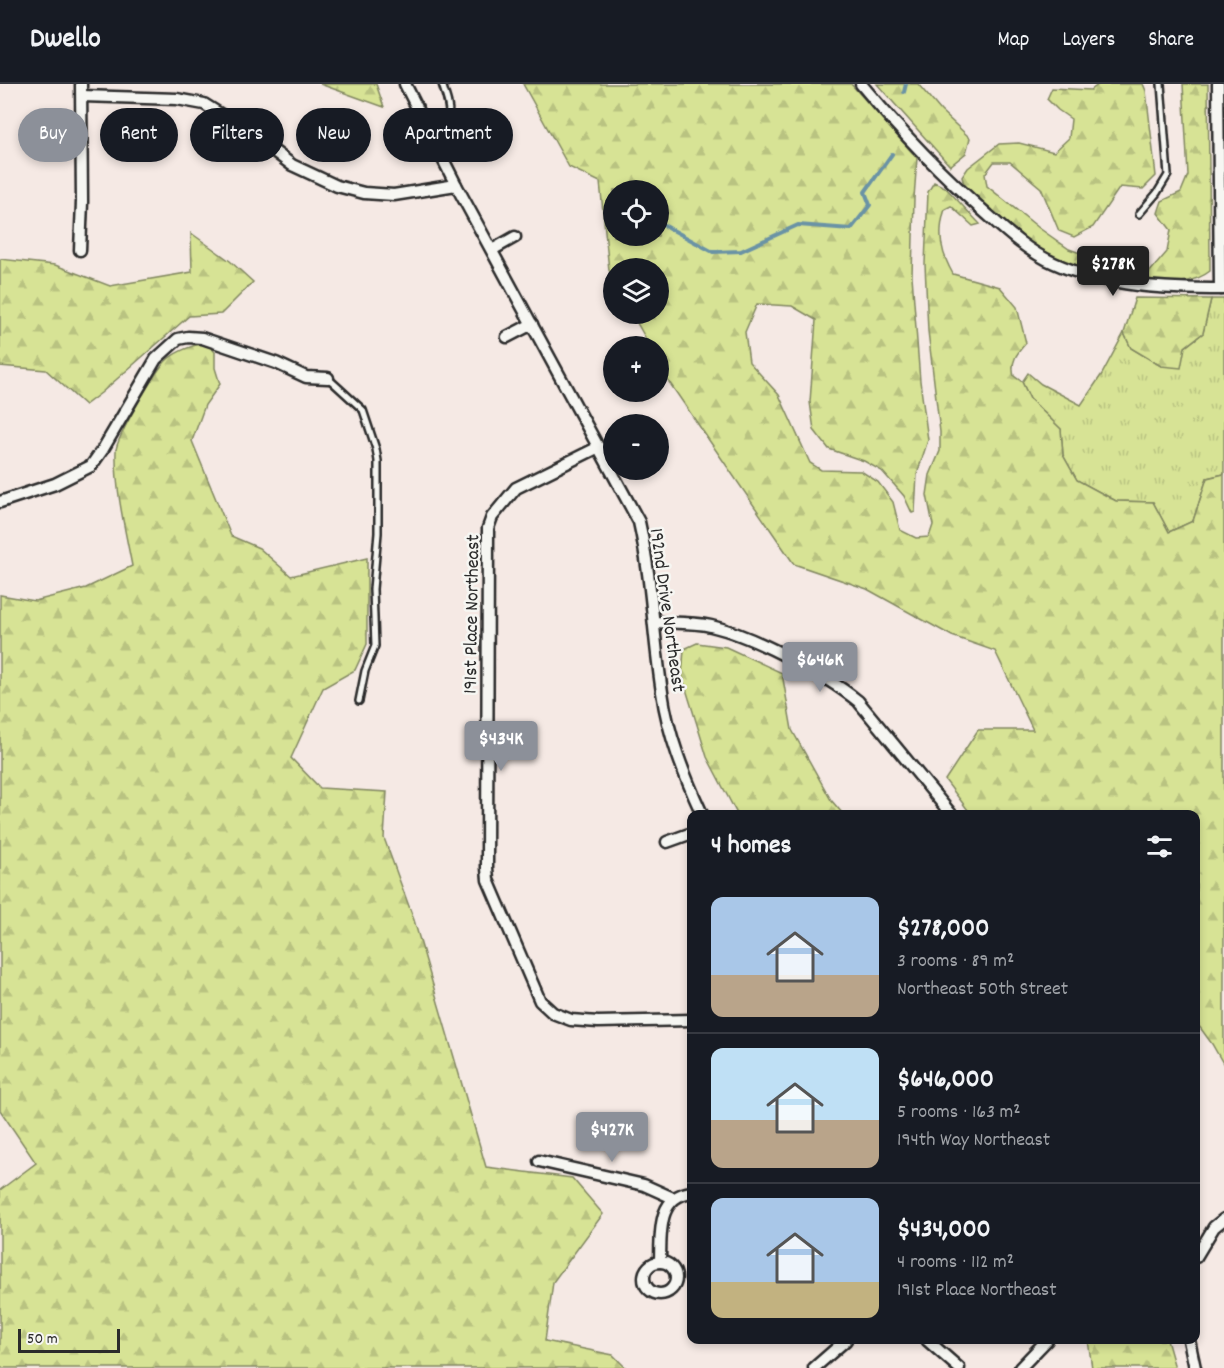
<!DOCTYPE html>
<html lang="en">
<head>
<meta charset="utf-8">
<style>
  :root { --surface:#171b24; --page:#242831; --text:#f1f3f6; --muted:#9ea1a6; --line:#363941; --accent:#8c9099 }
  body { margin:0; font-family:Dekko,sans-serif; background:var(--page); color:var(--text); height:100vh; display:flex; flex-direction:column; font-size:22px; white-space:nowrap }
  * { box-sizing:border-box; margin:0 }
  p { font-size:20px; color:var(--muted) }
  .icon { flex:none; width:33px; height:33px; fill:none; stroke:currentColor; stroke-width:2; stroke-linecap:round; stroke-linejoin:round }
  .map { position:relative; flex:1; overflow:hidden }
  .panel { position:absolute; left:687px; top:726px; width:513px; height:534px; display:flex; flex-direction:column; background:var(--surface); border-radius:12px; box-shadow:0 3px 9px #0003 }
  .panel>* { flex:none }
  .hud { position:absolute; left:18px; top:24px; width:570px; height:54px; display:flex; gap:12px }
  .tools { position:absolute; left:603px; top:96px; display:grid; gap:12px }
  .tools a { display:grid; place-items:center; width:66px; height:66px; border-radius:50%; background:var(--surface); box-shadow:0 3px 9px #0003; font-size:30px }
  .scale { position:absolute; left:18px; bottom:15px; width:102px; box-sizing:border-box; padding-left:6px; border:3px solid #2b2b2b; border-top:0; font-size:16px; line-height:21px; white-space:nowrap; color:#2b2b2b; -webkit-text-stroke:4px #f6f6f2; paint-order:stroke }
  .price { position:absolute; translate:-50% -51px; padding:0 14px; border-radius:6px; background:var(--accent); color:#fff; font-size:20px; line-height:39px; filter:drop-shadow(0 2px 3px #0008) }
  .price::after { content:''; position:absolute; left:50%; top:36px; width:18px; height:14px; margin-left:-9px; background:inherit; clip-path:polygon(0 0,100% 0,50% 100%) }
  .price.selected { background:#222; color:#fff }
  ul { padding:0; list-style:none }
  li { display:flex; align-items:center; gap:18px; height:150px; padding:0 24px }
  li+li { border-top:2px solid var(--line) }
  li span { display:grid; place-items:center; flex:none; width:168px; height:120px; border-radius:12px; color:#555 }
  li>.icon { margin-inline-start:auto }
  span .icon { width:72px; height:72px; fill:#fffc; stroke-width:1 }
  li b { font-size:26px }
  h2 { display:flex; justify-content:space-between; align-items:center; height:72px; padding:0 24px; font-size:26px }
  .chip { padding:0 21px; border-radius:27px; background:var(--surface); box-shadow:0 3px 9px #0003; font-size:21px; line-height:54px }
  .chip.selected { background:var(--accent); color:#fff }
  header { display:flex; align-items:center; gap:36px; box-sizing:border-box; height:84px; padding:0 30px; background:var(--surface); border-bottom:2px solid var(--line) }
  header strong { font-size:28px }
  nav { display:flex; gap:33px; margin-inline-start:auto; font-size:21px }
  .map>svg:first-child { display:block }
  .grass { fill:url(#grass-tufts); stroke:#818760; stroke-width:1.5 }
  .forest { fill:url(#forest-firs); stroke:#818760; stroke-width:1.5; fill-rule:evenodd }
  .lines { fill:none; stroke-linecap:round; stroke-linejoin:round }
  .stream { stroke:#6b93a5; stroke-width:4 }
  .service-casing { stroke:#2b2b2b; stroke-width:10 }
  .minor-casing { stroke:#2b2b2b; stroke-width:15 }
  .service { stroke:#f6f6f2; stroke-width:5 }
  .minor { stroke:#f6f6f2; stroke-width:10 }
  .labels { text-anchor:middle; stroke-width:5; stroke-linejoin:round; paint-order:stroke }
  .street-label { font-size:20px; fill:#2b2b2b; stroke:#f6f6f2 }
</style>
</head>
<body>
<header>
<strong>Dwello</strong>
<nav><a>Map</a><a>Layers</a><a>Share</a></nav>
</header>
<div class="map">
<svg width="1224" height="1284" viewBox="0 0 1224 1284">
  <defs>
    <pattern id="grass-tufts" width="24" height="20" patternUnits="userSpaceOnUse" patternTransform="scale(1.5)"><rect width="24" height="20" fill="#d7e395"/><path d="M3 7l-1-3M5 7V3M7 7l1-3M15 17l-1-3M17 17v-4M19 17l1-3" fill="none" stroke="#b9c381"/></pattern>
    <pattern id="forest-firs" width="22" height="20" patternUnits="userSpaceOnUse" patternTransform="scale(1.5)"><rect width="22" height="20" fill="#d7e395"/><path d="M5 1l3.5 6h-7zM16 11l3.5 6h-7z" fill="#b9c381"/></pattern>
  </defs>
  <rect width="100%" height="100%" fill="#f5e9e4"/>
  <filter id="ink" filterUnits="userSpaceOnUse"><feTurbulence type="fractalNoise" baseFrequency=".0167" numOctaves="2"/><feDisplacementMap in="SourceGraphic" scale="12" xChannelSelector="R" yChannelSelector="G"/><feConvolveMatrix kernelMatrix="1 2 1 2 8 2 1 2 1" color-interpolation-filters="sRGB"/></filter>
  <g filter="url(#ink)">
    <path class="grass" d="M 1211,215 L 1224,215 L 1224,390 L 1207,394 L 1193,437 L 1169,448 L 1153,418 L 1116,417 L 1077,396 L 1063,371 L 1061,345 L 1030,315 L 1022,298 L 1028,289 L 1041,300 L 1081,321 L 1102,290 L 1124,249 L 1131,264 L 1161,282 L 1203,249 Z"/>
    <g class="forest">
      <path d="M 320,0 L 376,0 L 384,23 Z"/>
      <path d="M 523,0 L 851,0 L 917,74 L 914,114 L 912,192 L 920,297 L 928,356 L 917,390 L 915,428 L 912,429 L 904,412 L 882,387 L 864,377 L 829,365 L 814,346 L 810,318 L 816,236 L 792,222 L 757,220 L 745,248 L 749,278 L 779,311 L 810,379 L 821,386 L 861,387 L 878,398 L 893,418 L 900,446 L 916,454 L 929,453 L 933,441 L 927,411 L 930,391 L 940,367 L 940,348 L 928,247 L 925,180 L 928,108 L 934,98 L 945,103 L 980,140 L 973,142 L 951,122 L 945,125 C 937,150 941,169 953,190 L 1000,203 L 1017,223 L 1026,259 C 1017,269 1010,278 1014,292 L 1022,298 L 1030,315 L 1061,345 L 1063,371 L 1077,396 L 1116,417 L 1153,418 L 1169,448 L 1193,437 L 1207,394 L 1224,390 L 1224,981 L 1212,960 L 1196,938 L 1196,730 L 971,730 L 945,696 L 978,646 L 1033,646 L 995,567 L 952,552 L 867,505 L 794,480 L 667,295 L 659,279 L 658,262 L 650,262 L 632,230 L 658,230 L 658,184 L 614,184 L 613,195 L 609,186 L 600,98 L 569,83 ZM 658,106 L 658,152 L 614,152 L 614,106 Z"/>
      <path d="M 877,0 L 918,0 L 941,27 L 970,54 L 966,69 L 950,82 Z"/>
      <path d="M 1099,0 L 1143,0 L 1146,7 L 1156,92 L 1143,105 L 1120,103 L 1093,143 L 1074,153 L 1059,147 L 1041,104 L 1010,78 L 994,78 L 985,90 L 987,102 L 1039,144 L 1069,165 L 1097,175 L 1125,192 L 1148,190 L 1167,168 L 1171,146 L 1158,129 L 1162,117 L 1181,108 L 1188,91 L 1183,0 L 1208,0 L 1210,170 L 1210,187 C 1194,200 1172,199 1152,198 C 1083,191 1037,172 986,125 C 975,115 965,108 962,93 L 968,84 L 999,60 L 1019,59 L 1054,68 L 1069,54 L 1071,35 L 1058,26 L 1047,15 L 1052,4 L 1091,6 Z"/>
      <path d="M 191,149 L 230,177 L 253,198 L 221,230 L 189,232 L 101,309 L 85,321 L 46,286 L 0,282 L 0,175 L 55,181 L 110,202 L 192,188 Z"/>
      <path d="M 1135,214 L 1211,215 L 1203,249 L 1185,263 L 1181,284 L 1161,282 L 1131,264 L 1124,249 Z"/>
      <path d="M 206,258 L 215,268 L 215,284 L 220,300 L 205,321 L 192,357 L 231,452 L 259,464 L 291,492 L 367,474 L 367,560 L 355,586 L 323,604 L 291,674 L 320,704 L 387,708 L 384,754 L 414,836 L 486,1083 L 572,1094 L 603,1130 L 553,1198 L 545,1257 L 613,1271 L 626,1284 L 0,1284 L 0,1106 L 36,1079 L 0,1026 L 0,511 L 35,517 L 86,504 L 132,482 C 125,445 115,405 116,367 C 116,354 157,284 168,275 C 179,266 192,262 206,258 Z"/>
      <path d="M 697,559 L 726,563 L 782,589 L 792,646 L 831,716 L 843,730 L 737,730 L 707,673 L 682,592 L 684,565 Z"/>
      <path d="M 1088,1256 L 1167,1256 L 1175,1284 L 1092,1284 Z"/>
    </g>
    <g class="lines">
      <g class="stream">
        <path d="M 904,8 L 906,0"/>
        <path d="M 609,131 L 614,130"/>
        <path d="M 658,138 L 713,168 L 741,167 L 798,141 L 851,145 L 870,121 L 865,108 L 892,70"/>
      </g>
      <g class="service-casing">
        <g id="service">
          <path d="M 433,55 C 454,34 451,27 442,0"/>
          <path d="M 1139,130 L 1157,109 L 1168,91 L 1161,0"/>
          <path d="M 328,294 L 363,326 L 376,365 L 378,377 L 378,449 L 373,505 L 375,562 L 365,587 L 359,617"/>
        </g>
      </g>
      <g class="minor-casing">
        <g id="minor">
          <path d="M 405,0 L 456,101 L 639,438 C 652,495 653,551 662,608 C 668,651 684,691 702,730"/>
          <path d="M 861,0 C 900,47 942,91 988,131 C 1008,149 1029,168 1054,179 C 1107,203 1167,205 1224,205"/>
          <path d="M 1218,0 L 1220,205"/>
          <path d="M 82,12 L 177,15 L 204,20 L 249,48 L 292,81 L 337,102 L 364,109 L 394,111 L 456,101"/>
          <path d="M 80,166 L 82,118 L 81,0"/>
          <path d="M 492,166 L 515,153"/>
          <path d="M 507,253 L 532,240"/>
          <path d="M 599,363 L 516,404 L 492,433 L 488,444 L 487,784 L 488,796 L 540,917 L 553,929 L 571,936 L 598,938 L 692,936"/>
          <path d="M 0,418 L 55,400 L 91,382 L 103,365 L 156,275 L 178,255 L 188,253 L 202,254 L 276,279 L 306,293 L 328,294"/>
          <path d="M 655,538 C 673,539 693,538 711,542 C 754,552 823,589 858,617 L 951,730"/>
          <path d="M 667,758 L 692,749"/>
          <path d="M 539,1077 L 644,1101 L 673,1114"/>
          <path d="M 1196,1173 L 1214,1143 L 1224,1135"/>
          <path d="M 660,1178 C 661,1152 656,1112 692,1108"/>
          <circle cx="660" cy="1194" r="16"/>
          <path d="M 927,1256 L 959,1284"/>
          <path d="M 1189,1256 L 1195,1284"/>
          <path d="M 814,1284 L 846,1256"/>
          <path d="M 1020,1284 L 1047,1256"/>
        </g>
      </g>
      <use href="#service" class="service"/>
      <use href="#minor" class="minor"/>
    </g>
  </g>
  <g class="labels">
    <g class="street-label">
      <text transform="translate(669 526) rotate(82)" y="7">192nd Drive Northeast</text>
      <text transform="translate(470 530) rotate(-89)" y="7">191st Place Northeast</text>
    </g>
  </g>
</svg>
<div class="tools">
<a><svg class="icon" aria-label="locate" viewBox="0 0 24 24"><circle cx="12" cy="12" r="6"/><path d="M12 2v4M12 18v4M2 12h4M18 12h4"/></svg></a>
<a><svg class="icon" aria-label="layers" viewBox="0 0 24 24"><path d="M12 4l9 5-9 5-9-5zM3 14l9 5 9-5"/></svg></a>
<a>+</a>
<a>−</a>
</div>
<div class="scale">50 m</div>
<b class="price selected" style="left:1113px;top:213px">$278K</b>
<b class="price" style="left:820px;top:609px">$646K</b>
<b class="price" style="left:501px;top:688px">$434K</b>
<b class="price" style="left:612px;top:1079px">$427K</b>
<div class="hud">
<a class="chip selected">Buy</a>
<a class="chip">Rent</a>
<a class="chip">Filters</a>
<a class="chip">New</a>
<a class="chip">Apartment</a>
</div>
<section class="panel">
<h2>4 homes<svg class="icon" aria-label="filters" viewBox="0 0 24 24"><path d="M4 7h16M4 17h16"/><circle cx="9" cy="7" r="2"/><circle cx="15" cy="17" r="2"/></svg></h2>
<ul>
<li><span style="background:linear-gradient(#a9c7e8 65%,#b9a48a 0)"><svg class="icon" aria-label="home" viewBox="0 0 24 24"><path d="M3 11l9-7 9 7M6 9v11h12V9"/></svg></span><div><b>$278,000</b><p>3 rooms · 89 m²</p><p>Northeast 50th Street</p></div></li>
<li><span style="background:linear-gradient(#bfe0f5 60%,#b9a48a 0)"><svg class="icon" aria-label="home" viewBox="0 0 24 24"><path d="M3 11l9-7 9 7M6 9v11h12V9"/></svg></span><div><b>$646,000</b><p>5 rooms · 163 m²</p><p>194th Way Northeast</p></div></li>
<li><span style="background:linear-gradient(#a9c7e8 70%,#c2b280 0)"><svg class="icon" aria-label="home" viewBox="0 0 24 24"><path d="M3 11l9-7 9 7M6 9v11h12V9"/></svg></span><div><b>$434,000</b><p>4 rooms · 112 m²</p><p>191st Place Northeast</p></div></li>
</ul>
</section>
</div>
</body>
</html>
